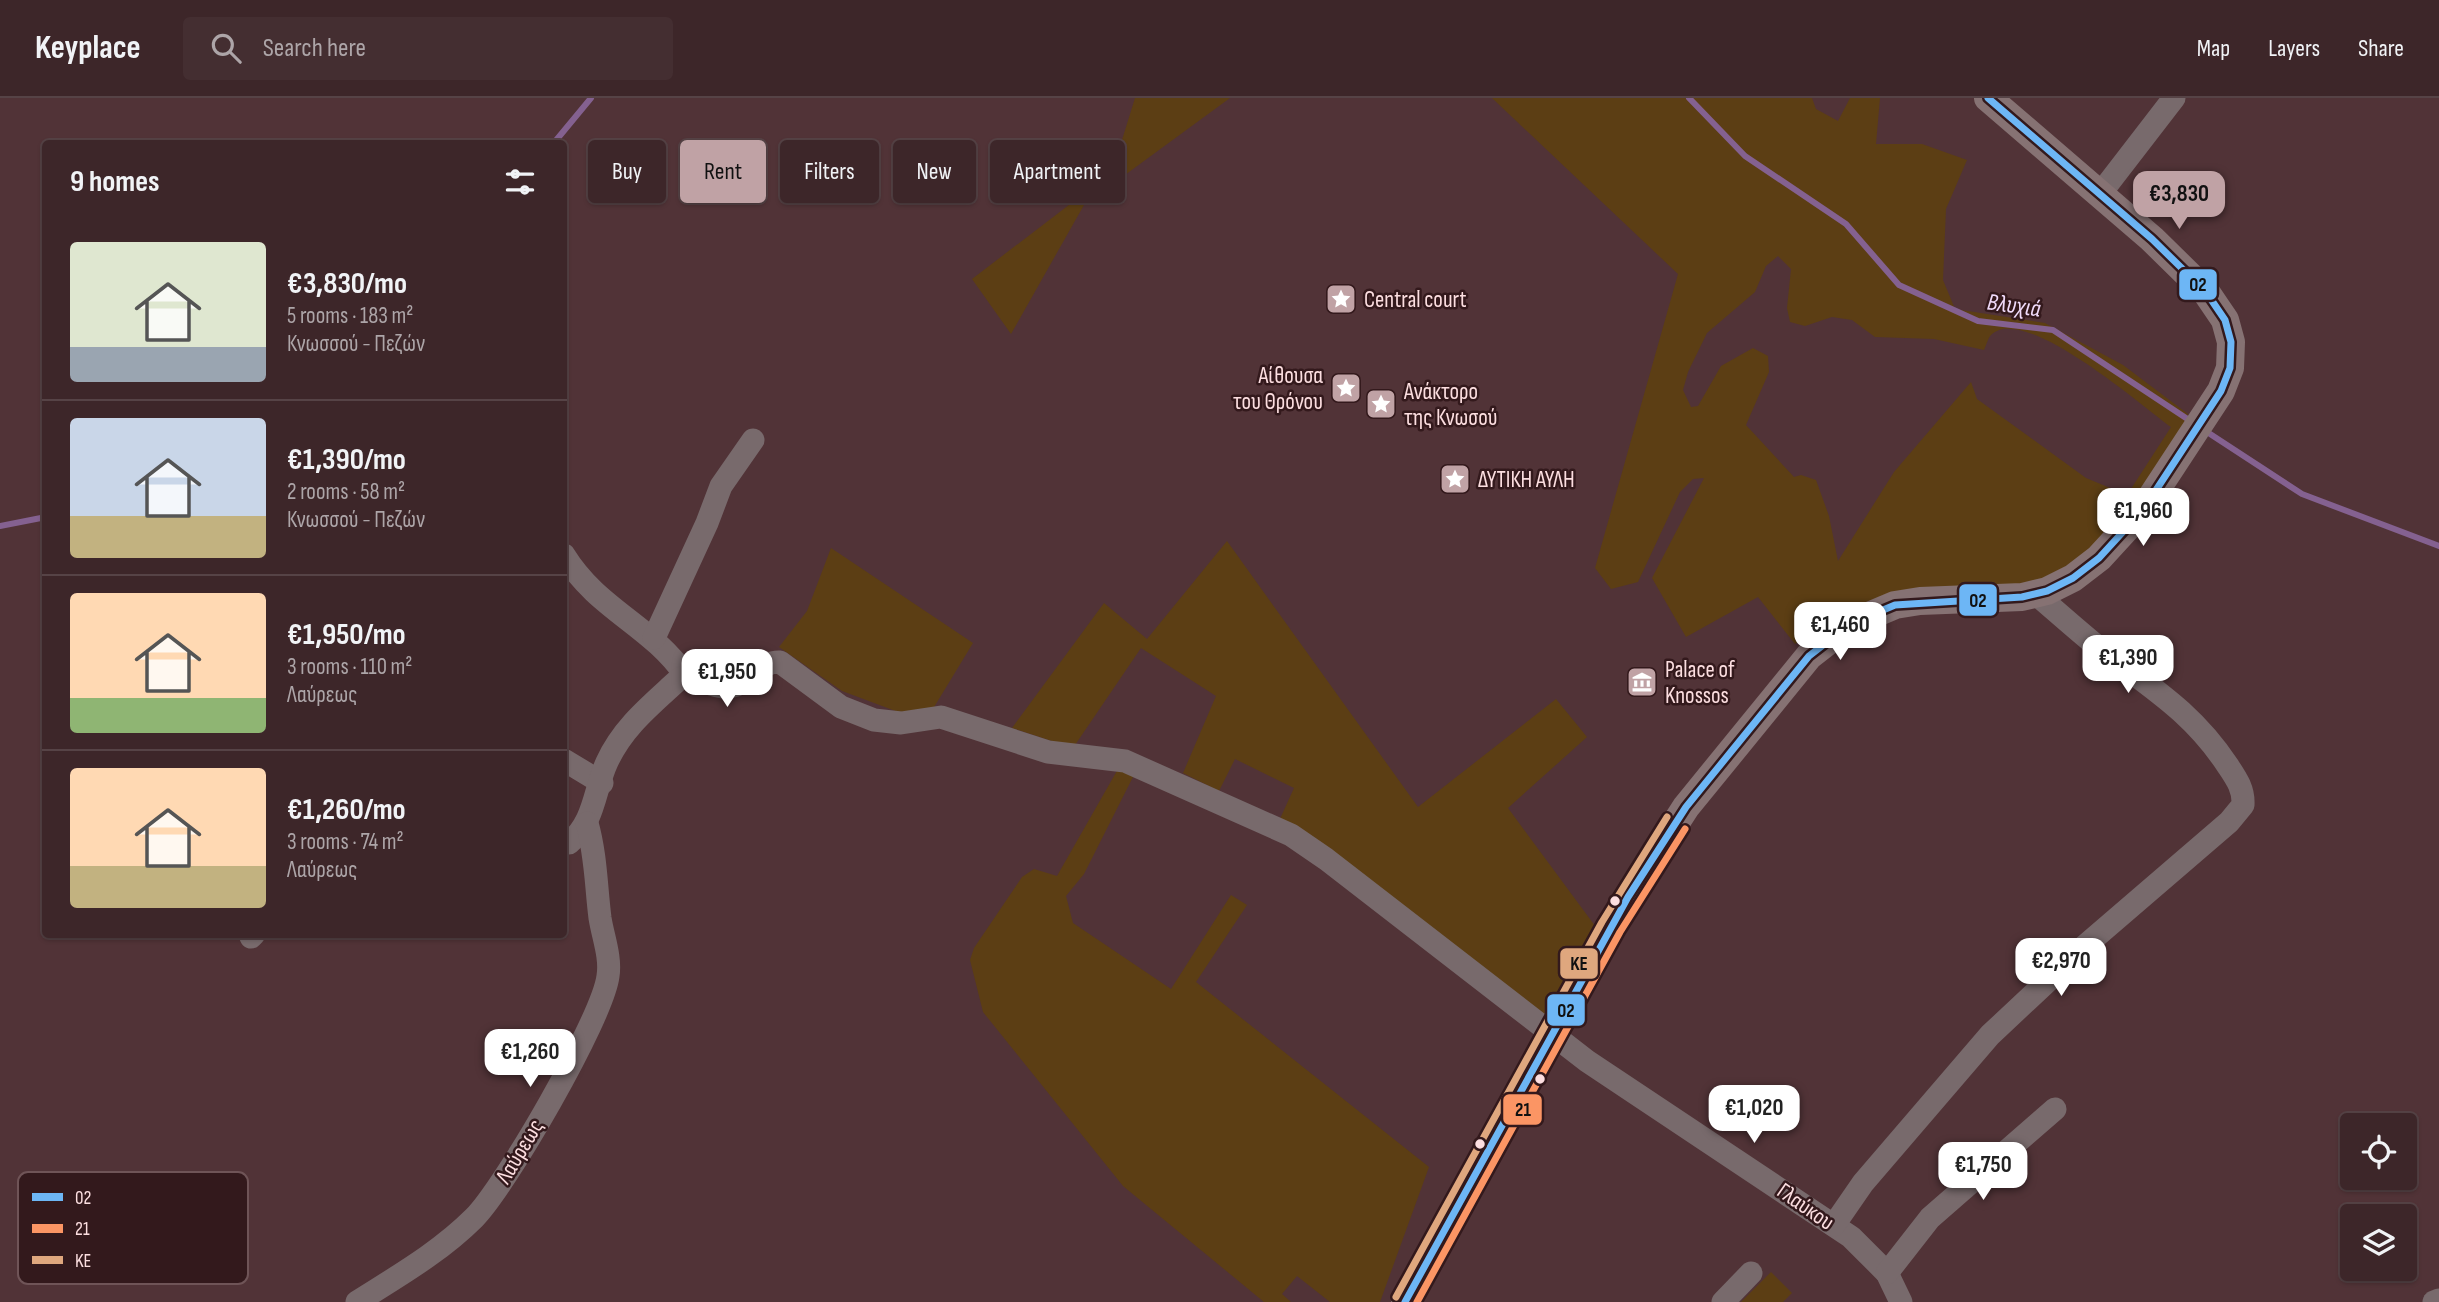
<!DOCTYPE html>
<html lang="en">
<head>
<meta charset="utf-8">
<style>
  :root { --surface:#3d2629; --page:#442e31; --text:#f1f3f6; --muted:#ada5a8; --line:#564346; --accent:#c0a2a5 }
  body { margin:0; font-family:"Sofia Sans Condensed",sans-serif; background:var(--page); color:var(--text); height:100vh; display:flex; flex-direction:column; font-size:26px; white-space:nowrap }
  * { box-sizing:border-box; margin:0 }
  p { font-size:23px; color:var(--muted) }
  .icon { flex:none; width:38px; height:38px; fill:none; stroke:currentColor; stroke-width:2; stroke-linecap:round; stroke-linejoin:round }
  .map { position:relative; flex:1; overflow:hidden }
  .side { position:absolute; left:42px; top:42px; width:525px; height:798px; display:flex; flex-direction:column; background:var(--surface); border-radius:7px; box-shadow:0 2px 5px #0004,0 0 0 2px var(--line) }
  .side>* { flex:none }
  .guide { position:absolute; left:588px; top:42px; width:665px; height:63px; display:flex; gap:14px }
  .tools { position:absolute; left:2340px; top:1015px; display:grid; gap:14px }
  .tools a { display:grid; place-items:center; width:77px; height:77px; border-radius:7px; background:var(--surface); box-shadow:0 2px 5px #0004,0 0 0 2px var(--line); font-size:35px }
  .price { position:absolute; translate:-50% -60px; padding:0 16px; border-radius:14px; background:#fff; color:#222; font-size:23px; line-height:46px; filter:drop-shadow(0 2px 4px #0008) }
  .price::after { content:''; position:absolute; left:50%; top:42px; width:21px; height:16px; margin-left:-10px; background:inherit; clip-path:polygon(0 0,100% 0,50% 100%) }
  .price.current { background:var(--accent); color:#111 }
  ul { padding:0; list-style:none }
  li { display:flex; align-items:center; gap:21px; height:175px; padding:0 28px }
  li+li { border-top:2px solid var(--line) }
  li span { display:grid; place-items:center; flex:none; width:196px; height:140px; border-radius:7px; color:#555 }
  li>.icon { margin-inline-start:auto }
  span .icon { width:84px; height:84px; fill:#fffc; stroke-width:1 }
  li b { font-size:30px }
  h2 { display:flex; justify-content:space-between; align-items:center; height:84px; padding:0 28px; font-size:30px }
  .tag { padding:0 24px; border-radius:7px; background:var(--surface); box-shadow:0 2px 5px #0004,0 0 0 2px var(--line); font-size:24px; line-height:63px }
  .tag.current { background:var(--accent); color:#111 }
  header { display:flex; align-items:center; gap:42px; box-sizing:border-box; height:98px; padding:0 35px; background:var(--surface); border-bottom:2px solid var(--line) }
  header strong { font-size:33px }
  nav { display:flex; gap:38px; margin-inline-start:auto; font-size:24px }
  .search { width:490px; height:63px; background:var(--page); display:flex; align-items:center; gap:18px; box-sizing:border-box; padding:0 24px; border-radius:7px; color:var(--muted); font-size:26px }
  .map>svg:first-child { display:block }
  .green { fill:#5c3e14; fill-rule:evenodd }
  .lines { fill:none; stroke-linecap:round; stroke-linejoin:round }
  .stream { stroke:#846190; stroke-width:6 }
  .minor { stroke:#786a6c; stroke-width:23 }
  .major { stroke:#867273; stroke-width:28 }
  .bus-1-casing { stroke:#33191c; stroke-width:12 }
  .bus-2-casing { stroke:#33191c; stroke-width:12 }
  .bus-3-casing { stroke:#33191c; stroke-width:12 }
  .bus-1 { stroke:#6db6f5; stroke-width:7 }
  .bus-2 { stroke:#fb9564; stroke-width:7 }
  .bus-3 { stroke:#dfa77e; stroke-width:7 }
  .bus-dot { fill:#fcdee0; stroke:#33191c; stroke-width:2.5 }
  .labels { text-anchor:middle; stroke-width:5; stroke-linejoin:round; paint-order:stroke }
  .poi-label { font-size:23px; fill:#fcdee0; stroke:#33191c; text-anchor:start }
  .street-label { font-size:23px; fill:#fcdee0; stroke:#33191c }
  .water-label { font-size:24px; font-style:italic; fill:#f0dbfa; stroke:#33191c }
  .key { fill:#33191c; stroke:#6f5457; stroke-width:2 }
  .key-label { font-size:19px; fill:#fcdee0 }
  .line-badge { stroke:#33191c; stroke-width:2.5 }
  .pale-badge-label { font-size:19px; text-anchor:middle; font-weight:bold; fill:#111 }
</style>
</head>
<body>
<header>
<strong>Keyplace</strong>
<div class="search"><svg class="icon" aria-label="search" viewBox="0 0 24 24"><circle cx="10" cy="10" r="6"/><path d="M15 15l6 6"/></svg>Search here</div>
<nav><a>Map</a><a>Layers</a><a>Share</a></nav>
</header>
<div class="map">
<svg width="2439" height="1204" viewBox="0 0 2439 1204">
  <rect width="100%" height="100%" fill="#513337"/>
  <g class="green">
    <path d="M 1135,0 L 1230,0 L 1084,107 L 1011,236 L 972,181 L 1078,100 L 1117,58 Z"/>
    <path d="M 1492,0 L 1812,0 L 1816,11 L 1838,23 L 1850,0 L 1880,0 L 1876,46 L 1922,46 L 1967,62 L 1946,111 L 1943,182 L 1955,211 L 2045,225 L 2123,267 L 2188,316 L 2183,335 L 2149,386 L 2084,459 L 2021,492 L 1845,515 L 1824,525 L 1795,546 L 1758,499 L 1686,539 L 1652,480 L 1704,380 L 1693,381 L 1680,394 L 1638,484 L 1611,491 L 1595,470 L 1678,176 ZM 1778,158 L 1791,171 L 1787,210 L 1790,224 L 1805,228 L 1832,219 L 1852,222 L 1875,239 L 1934,241 L 1984,252 C 1986,248 1988,240 1991,237 C 2023,204 2143,309 2171,329 L 2127,397 L 2086,380 L 1977,301 L 1971,284 L 1894,374 L 1838,463 L 1829,418 L 1816,382 L 1801,377 L 1794,379 L 1746,327 L 1769,274 L 1768,258 L 1753,250 L 1721,268 L 1698,308 L 1691,309 L 1683,292 L 1688,274 L 1707,235 L 1755,194 L 1766,168 Z"/>
    <path d="M 1227,443 L 1418,709 L 1556,601 L 1587,639 L 1508,710 L 1601,836 L 1543,923 L 1279,723 L 1294,690 L 1235,661 L 1219,693 L 1183,675 L 1216,598 L 1141,550 L 1073,650 L 1012,630 L 1104,505 L 1147,541 Z"/>
    <path d="M 831,450 L 973,545 L 925,624 L 842,593 L 779,549 L 807,513 Z"/>
    <path d="M 1118,671 L 1136,673 L 1084,776 L 1066,798 L 1073,825 L 1171,891 L 1231,797 L 1247,807 L 1196,884 L 1429,1069 L 1380,1204 L 1330,1204 L 1297,1178 L 1282,1196 L 1291,1204 L 1264,1204 L 1123,1088 L 983,914 L 970,862 L 974,850 L 1022,779 L 1034,771 L 1057,778 Z"/>
    <path d="M 1771,1174 L 1792,1195 L 1783,1204 L 1741,1204 Z"/>
  </g>
  <g class="lines">
    <g class="stream">
      <path d="M 1689,0 L 1745,58 L 1846,126 L 1899,187 L 1978,223 L 2053,232 L 2192,324"/>
      <path d="M 553,46 L 591,0"/>
      <path d="M 2204,332 L 2302,396 L 2439,448"/>
      <path d="M 0,428 L 46,419"/>
    </g>
    <g class="minor">
      <path d="M 2100,96 L 2174,0"/>
      <path d="M 564,457 C 598,512 651,527 686,578"/>
      <path d="M 654,540 L 707,425 L 721,388 L 753,342"/>
      <path d="M 564,662 L 602,685"/>
      <path d="M 564,745 L 569,745 C 595,724 594,692 607,664 C 623,629 651,607 678,582 L 686,578 C 701,580 715,591 730,589 C 749,586 759,563 780,564 L 841,609 L 874,622 L 901,625 L 941,619 L 1048,654 L 1125,663 L 1291,737 L 1326,761 L 1587,963 L 1851,1139 L 1887,1175 L 1901,1204"/>
      <path d="M 251,839 L 254,836"/>
      <path d="M 1834,1127 L 1863,1085 L 1990,937 L 2086,847 L 2229,724 L 2243,707 C 2244,691 2236,680 2228,668 C 2191,612 2148,588 2098,549 C 2077,532 2057,514 2036,496"/>
      <path d="M 1887,1175 L 1930,1120 L 2055,1011"/>
      <path d="M 357,1204 C 398,1178 440,1154 474,1120 C 505,1089 603,920 608,878 C 611,859 603,839 600,820 C 596,788 596,757 587,725"/>
      <path d="M 1723,1204 L 1751,1175"/>
      <path d="M 2434,1204 L 2439,1202"/>
    </g>
    <path class="major" d="M 1405,1204 L 1628,799 L 1686,709 L 1809,558 L 1850,526 L 1895,507 L 1920,503 L 2022,499 L 2047,493 L 2073,480 L 2099,460 L 2143,412 L 2221,293 L 2230,270 L 2231,244 L 2225,222 L 2206,194 L 2152,141 L 1988,0"/>
    <g class="bus-1-casing">
      <path id="bus-1" d="M 1405,1204 L 1628,799 L 1686,709 L 1809,558 L 1850,526 L 1895,507 L 2022,499 L 2047,493 L 2073,480 L 2099,460 L 2143,412 L 2221,293 L 2230,270 L 2231,244 L 2225,222 L 2206,194 L 2152,141 L 1988,0"/>
    </g>
    <g class="bus-2-casing">
      <path id="bus-2" d="M 1417,1204 L 1620,834 L 1685,731"/>
    </g>
    <g class="bus-3-casing">
      <path id="bus-3" d="M 1396,1199 L 1602,824 L 1667,719"/>
    </g>
    <use href="#bus-1" class="bus-1"/>
    <use href="#bus-2" class="bus-2"/>
    <use href="#bus-3" class="bus-3"/>
  </g>
  <defs>
    <g id="sight-square" transform="scale(1.575)"><rect x="-9" y="-9" width="18" height="18" rx="4" fill="#c0a2a5" stroke="#33191c"/><path d="M0-6L1.8-2.2L6-1.7L2.9 1.2L3.7 5.4L0 3.3L-3.7 5.4L-2.9 1.2L-6-1.7L-1.8-2.2Z" fill="#fff"/></g>
    <g id="museum-square" transform="scale(1.575)"><rect x="-9" y="-9" width="18" height="18" rx="4" fill="#c0a2a5" stroke="#33191c"/><path d="M0-6L6-3V-2H-6V-3ZM-5-1h2V3h-2ZM-1-1h2V3h-2ZM3-1h2V3H3ZM-6 4H6V6H-6Z" fill="#fff"/></g>
  </defs>
  <g fill-rule="evenodd">
    <use href="#sight-square" x="1341" y="201"/>
    <use href="#sight-square" x="1346" y="290"/>
    <use href="#sight-square" x="1381" y="306"/>
    <use href="#sight-square" x="1455" y="381"/>
    <use href="#museum-square" x="1642" y="584"/>
  </g>
  <g class="bus-dot">
    <circle cx="1615" cy="803" r="6"/>
    <circle cx="1540" cy="981" r="6"/>
    <circle cx="1480" cy="1046" r="6"/>
  </g>
  <g class="labels">
    <g class="poi-label">
      <text x="1364" y="209">Central court</text>
      <text x="1323" y="285" text-anchor="end">Αίθουσα<tspan x="1323" dy="26">του Θρόνου</tspan></text>
      <text x="1404" y="301">Ανάκτορο<tspan x="1404" dy="26">της Κνωσού</tspan></text>
      <text x="1478" y="389">ΔΥΤΙΚΗ ΑΥΛΗ</text>
      <text x="1665" y="579">Palace of<tspan x="1665" dy="26">Knossos</tspan></text>
    </g>
    <g class="street-label">
      <text transform="translate(519 1053) rotate(-59)" y="8">Λαύρεως</text>
      <text transform="translate(1806 1108) rotate(35)" y="8">Γλαύκου</text>
    </g>
    <g class="water-label">
      <text transform="translate(2014 207) rotate(8)" y="8">Βλυχιά</text>
    </g>
  </g>
  <rect x="18" y="1074" width="230" height="112" rx="10" class="key"/>
  <rect x="32" y="1095" width="31" height="8" fill="#6db6f5"/>
  <rect x="32" y="1126" width="31" height="9" fill="#fb9564"/>
  <rect x="32" y="1158" width="31" height="8" fill="#dfa77e"/>
  <g class="key-label">
    <text x="75" y="1106">02</text>
    <text x="75" y="1137">21</text>
    <text x="75" y="1169">KE</text>
  </g>
  <g class="line-badge">
    <rect x="2178" y="170" width="40" height="33" rx="7" fill="#6db6f5"/>
    <rect x="1958" y="485" width="40" height="34" rx="7" fill="#6db6f5"/>
    <rect x="1559" y="849" width="40" height="33" rx="7" fill="#dfa77e"/>
    <rect x="1546" y="895" width="40" height="34" rx="7" fill="#6db6f5"/>
    <rect x="1502" y="995" width="41" height="33" rx="7" fill="#fb9564"/>
  </g>
  <g class="pale-badge-label">
    <text x="2198" y="193">02</text>
    <text x="1978" y="509">02</text>
    <text x="1579" y="872">KE</text>
    <text x="1566" y="919">02</text>
    <text x="1523" y="1018">21</text>
  </g>
</svg>
<div class="tools">
<a><svg class="icon" aria-label="locate" viewBox="0 0 24 24"><circle cx="12" cy="12" r="6"/><path d="M12 2v4M12 18v4M2 12h4M18 12h4"/></svg></a>
<a><svg class="icon" aria-label="layers" viewBox="0 0 24 24"><path d="M12 4l9 5-9 5-9-5zM3 14l9 5 9-5"/></svg></a>
</div>
<b class="price current" style="left:2179px;top:133px">€3,830</b>
<b class="price" style="left:2143px;top:450px">€1,960</b>
<b class="price" style="left:1840px;top:564px">€1,460</b>
<b class="price" style="left:2128px;top:597px">€1,390</b>
<b class="price" style="left:727px;top:611px">€1,950</b>
<b class="price" style="left:2061px;top:900px">€2,970</b>
<b class="price" style="left:530px;top:991px">€1,260</b>
<b class="price" style="left:1754px;top:1047px">€1,020</b>
<b class="price" style="left:1983px;top:1104px">€1,750</b>
<div class="guide">
<a class="tag">Buy</a>
<a class="tag current">Rent</a>
<a class="tag">Filters</a>
<a class="tag">New</a>
<a class="tag">Apartment</a>
</div>
<section class="side">
<h2>9 homes<svg class="icon" aria-label="filters" viewBox="0 0 24 24"><path d="M4 7h16M4 17h16"/><circle cx="9" cy="7" r="2"/><circle cx="15" cy="17" r="2"/></svg></h2>
<ul>
<li><span style="background:linear-gradient(#dfe7d0 75%,#9aa5b1 0)"><svg class="icon" aria-label="home" viewBox="0 0 24 24"><path d="M3 11l9-7 9 7M6 9v11h12V9"/></svg></span><div><b>€3,830/mo</b><p>5 rooms · 183 m²</p><p>Κνωσσού - Πεζών</p></div></li>
<li><span style="background:linear-gradient(#c9d6e8 70%,#c2b280 0)"><svg class="icon" aria-label="home" viewBox="0 0 24 24"><path d="M3 11l9-7 9 7M6 9v11h12V9"/></svg></span><div><b>€1,390/mo</b><p>2 rooms · 58 m²</p><p>Κνωσσού - Πεζών</p></div></li>
<li><span style="background:linear-gradient(#ffd9b3 75%,#8fb573 0)"><svg class="icon" aria-label="home" viewBox="0 0 24 24"><path d="M3 11l9-7 9 7M6 9v11h12V9"/></svg></span><div><b>€1,950/mo</b><p>3 rooms · 110 m²</p><p>Λαύρεως</p></div></li>
<li><span style="background:linear-gradient(#ffd9b3 70%,#c2b280 0)"><svg class="icon" aria-label="home" viewBox="0 0 24 24"><path d="M3 11l9-7 9 7M6 9v11h12V9"/></svg></span><div><b>€1,260/mo</b><p>3 rooms · 74 m²</p><p>Λαύρεως</p></div></li>
</ul>
</section>
</div>
</body>
</html>
